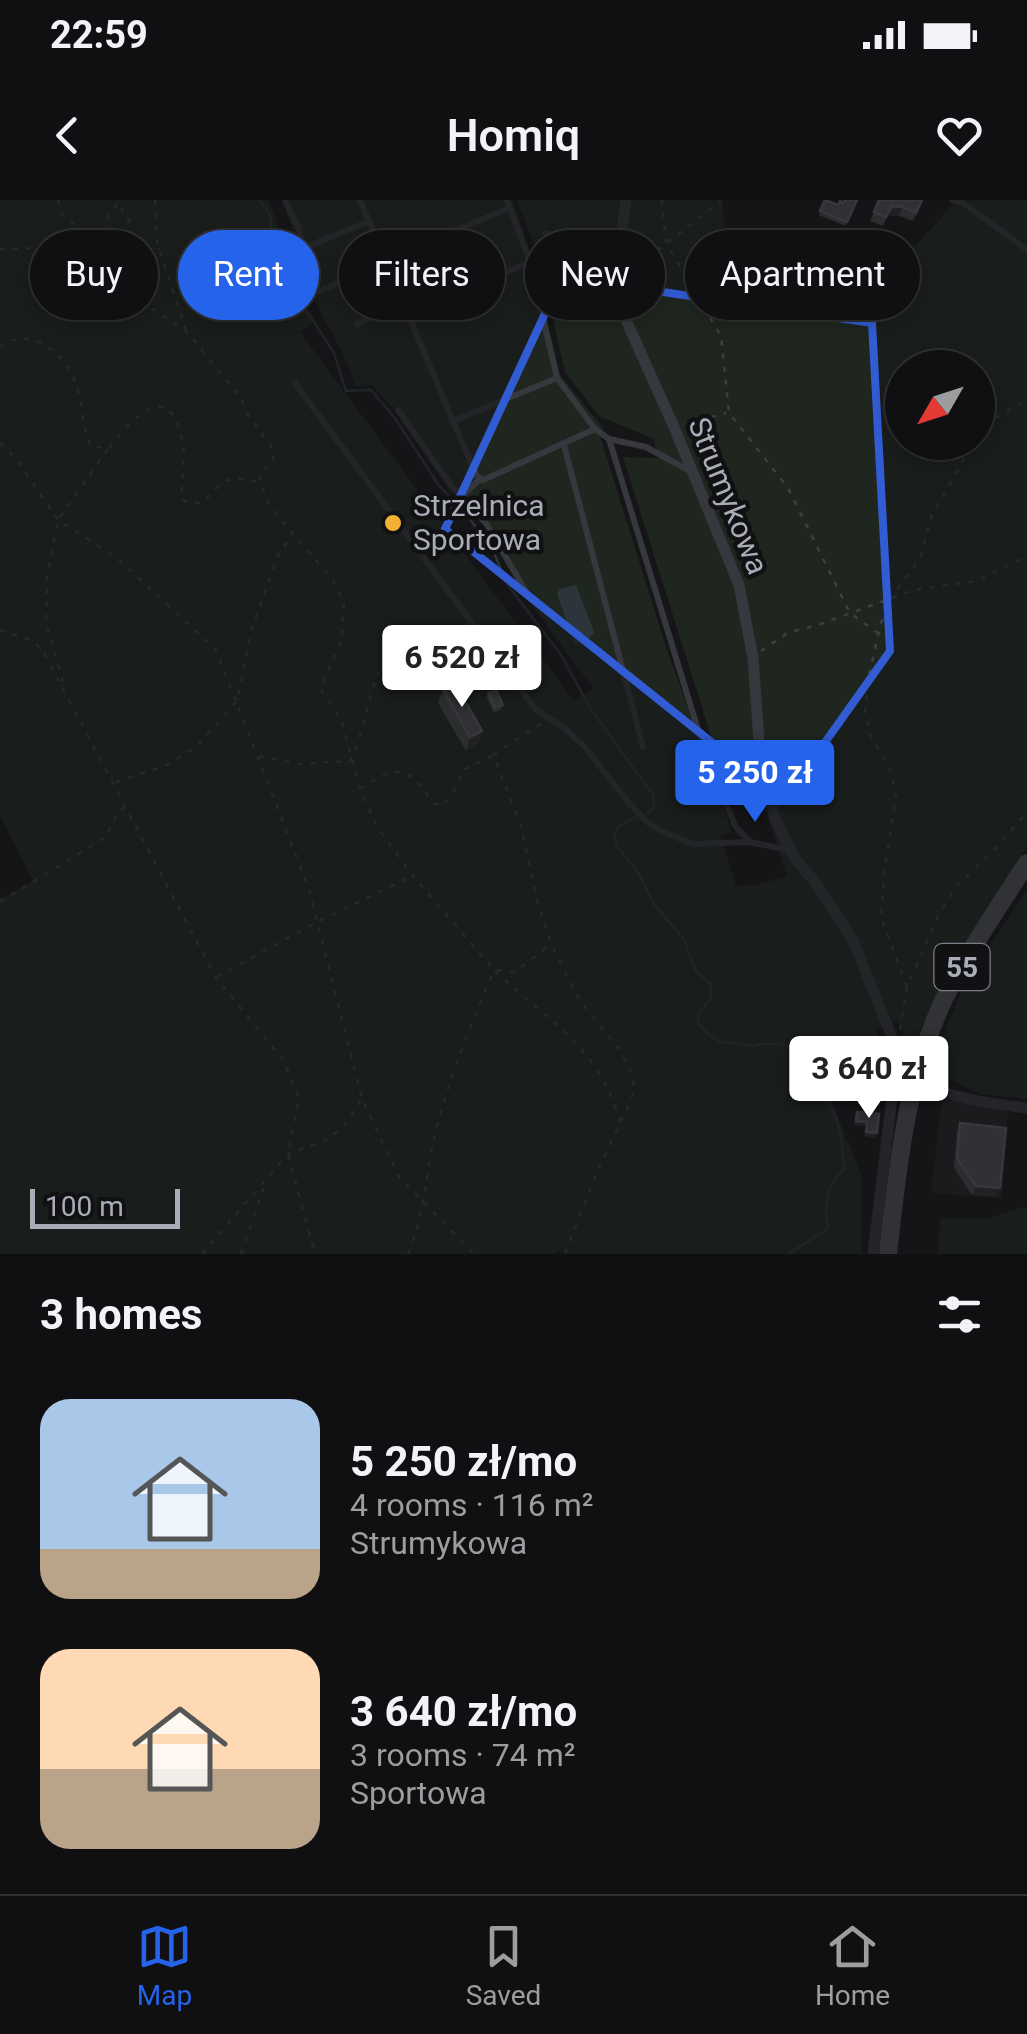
<!DOCTYPE html>
<html lang="en">
<head>
<meta charset="utf-8">
<style>
  :root { --surface:#101012; --page:#19191b; --text:#f1f3f6; --muted:#9c9d9f; --line:#303032; --accent:#2563eb }
  body { margin:0; font-family:Roboto,sans-serif; background:var(--page); color:var(--text); height:100vh; display:flex; flex-direction:column; font-size:38px; white-space:nowrap }
  * { box-sizing:border-box; margin:0 }
  p { font-size:32px; color:var(--muted) }
  .icon { flex:none; width:55px; height:55px; fill:none; stroke:currentColor; stroke-width:2; stroke-linecap:round; stroke-linejoin:round }
  .map { position:relative; height:1054px; overflow:hidden }
  .sheet { display:flex; flex-direction:column; background:var(--surface); flex:1 }
  .sheet>* { flex:none }
  .top-card { position:absolute; left:30px; top:30px; width:968px; height:90px; display:flex; gap:20px }
  .needle { width:65px; rotate:231deg }
  .controls { position:absolute; left:885px; top:150px; display:grid; gap:20px }
  .controls a { display:grid; place-items:center; width:110px; height:110px; border-radius:50%; background:var(--surface); box-shadow:0 5px 15px #0003,0 0 0 2px var(--line); font-size:50px }
  .scale { position:absolute; left:30px; bottom:25px; width:150px; box-sizing:border-box; padding-left:10px; border:5px solid #a8adb8; border-top:0; font-size:28px; line-height:35px; white-space:nowrap; color:#a8adb8; -webkit-text-stroke:8px #111113; paint-order:stroke }
  .price { position:absolute; translate:-50% -85px; padding:0 22px; border-radius:10px; background:#fff; color:#222; font-size:32px; line-height:65px; filter:drop-shadow(0 2px 5px #0008) }
  .price::after { content:''; position:absolute; left:50%; top:60px; width:30px; height:22px; margin-left:-15px; background:inherit; clip-path:polygon(0 0,100% 0,50% 100%) }
  .price.on { background:var(--accent); color:#fff }
  ul { padding:0; list-style:none }
  li { display:flex; align-items:center; gap:30px; height:250px; padding:0 40px }
  li span { display:grid; place-items:center; flex:none; width:280px; height:200px; border-radius:30px; color:#555 }
  li>.icon { margin-inline-start:auto }
  span .icon { width:120px; height:120px; fill:#fffc; stroke-width:1 }
  li b { font-size:42px }
  h2 { display:flex; justify-content:space-between; align-items:center; height:120px; padding:0 40px; font-size:42px }
  .pill { padding:0 35px; border-radius:45px; background:var(--surface); box-shadow:0 5px 15px #0003,0 0 0 2px var(--line); font-size:35px; line-height:90px }
  .pill.on { background:var(--accent); color:#fff }
  .status { display:flex; justify-content:space-between; align-items:center; height:70px; padding:0 50px; background:var(--surface); direction:ltr }
  .status svg { height:28px; fill:currentColor }
  header { display:flex; justify-content:space-between; align-items:center; height:130px; padding:0 40px; background:var(--surface); font-size:45px; font-weight:600 }
  .tab-bar { display:flex; justify-content:space-around; align-items:center; height:140px; border-top:2px solid var(--line); background:var(--surface); font-size:28px; color:var(--muted) }
  .tab-bar a { display:grid; justify-items:center; gap:5px }
  .tab-bar .on { color:var(--accent) }
  .map>svg:first-child { display:block }
  .built { fill:#222225 }
  .green { fill:#1e261f; fill-rule:evenodd }
  .water { fill:#2c353c }
  .lines { fill:none; stroke-linecap:round; stroke-linejoin:round }
  .stream { stroke:#2c353c; stroke-width:2.5 }
  .path { stroke:#3d3f44; stroke-width:2.5; stroke-dasharray:5 8; stroke-linecap:butt }
  .service { stroke:#37383d; stroke-width:6 }
  .minor { stroke:#37383d; stroke-width:11 }
  .primary { stroke:#53555c; stroke-width:18 }
  .wall { fill:#47494d }
  .shaded-wall { fill:#2f3033 }
  .building { fill:#525359; stroke:#5f6168; stroke-width:2.5 }
  .marked { fill:none; stroke:#325cd3; stroke-width:8; stroke-linejoin:round }
  .poi-dot { fill:#f2b134; stroke:#111113; stroke-width:4 }
  .labels { text-anchor:middle; stroke-width:9; stroke-linejoin:round; paint-order:stroke }
  .shield { fill:#111113; stroke:#7b7e86; stroke-width:2.5 }
  .shield-label { font-size:28px; font-weight:bold; fill:#a8adb8 }
  .street-label { font-size:30px; fill:#a8adb8; stroke:#111113 }
  .poi-label { font-size:30px; fill:#a8adb8; stroke:#111113; text-anchor:start }
</style>
</head>
<body>
<div class="status"><b>22:59</b><svg viewBox="0 0 49 12"><path d="M0 12V9h3v3zM5 12V6h3v6zM10 12V3h3v9zM15 12V0h3v12zM26 1h20v11H26zM47 4h2v5h-2z"/></svg></div>
<header><svg class="icon" aria-label="back" viewBox="0 0 24 24"><path d="M15 5l-7 7 7 7"/></svg>Homiq<svg class="icon" aria-label="heart" viewBox="0 0 24 24"><path d="M12 20l-8-8c-3-5 5-10 8-4 3-6 11-1 8 4z"/></svg></header>
<div class="map">
<svg width="1027" height="1054" viewBox="0 0 1027 1054">
  <rect width="100%" height="100%" fill="#161618"/>
  <path class="built" d="M 942,899 L 1008,911 L 1002,998 L 931,993 Z"/>
  <g class="green">
    <path d="M 0,0 L 269,0 L 312,124 L 300,132 L 574,501 L 593,488 L 533,407 L 484,325 L 452,292 L 394,209 L 372,185 L 355,186 C 345,149 321,119 308,84 C 298,56 294,28 282,0 L 512,0 L 533,61 L 560,175 L 603,228 L 600,236 L 665,444 L 732,632 L 720,636 L 736,686 L 757,685 L 787,676 L 761,596 L 731,599 L 623,257 L 658,258 L 654,239 L 599,216 L 565,172 L 538,54 L 517,0 L 722,0 L 730,69 L 849,83 L 881,82 L 958,0 L 1027,0 L 1027,647 L 938,792 L 911,848 L 897,819 L 877,831 C 887,856 892,877 874,900 L 839,857 L 828,860 L 823,881 L 861,974 L 862,1054 L 564,1054 L 558,1051 L 556,1054 L 0,1054 L 0,699 L 33,680 L 0,616 ZM 902,168 L 978,168 L 978,242 L 902,242 Z"/>
    <path d="M 1027,690 L 1027,899 L 980,894 L 943,876 L 935,856 L 965,783 Z"/>
    <path d="M 1023,1007 L 1027,1008 L 1027,1054 L 938,1054 L 940,1018 L 986,1019 Z"/>
  </g>
  <path class="water" d="M 576,385 L 594,432 L 589,439 L 575,445 L 557,394 L 560,389 Z"/>
  <g class="lines">
    <g class="stream">
      <path d="M 259,0 L 269,13 L 273,34 L 301,102 L 334,153 L 346,191 L 371,190 L 394,217 L 440,287 L 463,309 L 494,353 L 507,384 L 561,455 L 590,508 L 653,595 L 654,608 L 646,614"/>
      <path d="M 636,617 L 620,625 L 615,632 L 616,645 L 638,672 L 653,703 L 683,738 L 695,770 L 711,784 L 711,799 L 698,813 L 698,824 C 703,828 706,833 711,836 C 722,846 740,841 753,846 C 762,842 765,844 775,844 C 818,845 804,870 821,896 C 823,901 828,903 831,907 C 841,923 843,951 844,969 C 825,988 824,1003 828,1029 L 788,1054"/>
    </g>
    <g class="path">
      <path d="M 58,0 L 62,14 L 88,36 L 106,29 L 109,15 L 118,2 L 129,21 L 131,35 L 140,41 L 125,55 L 103,68 L 100,79 L 103,84"/>
      <path d="M 155,0 L 157,42 L 186,130"/>
      <path d="M 662,0 L 666,43 L 721,136 L 729,213 L 788,288 L 850,413 L 878,433"/>
      <path d="M 0,49 L 52,48 L 104,86 L 158,112 L 187,132 L 241,198 L 247,213 L 271,246 L 274,261 L 259,274 L 265,296 L 275,313 L 333,380 L 344,404 L 342,439 L 320,488 L 341,519 L 360,589 L 377,627 L 413,676 L 494,770 L 515,772 L 551,744"/>
      <path d="M 629,77 C 656,47 691,27 721,0"/>
      <path d="M 116,90 C 142,90 155,73 159,48"/>
      <path d="M 0,147 C 26,126 59,148 72,175 C 83,197 81,224 91,247 L 109,248 C 132,219 170,174 183,244 C 186,263 179,282 183,300 C 207,314 211,282 233,279 C 241,278 252,281 259,282"/>
      <path d="M 686,224 L 726,213"/>
      <path d="M 978,237 L 989,221 L 1027,200"/>
      <path d="M 0,243 L 17,260 L 58,320 L 117,358 L 216,450 L 309,689 L 362,899 L 399,977 L 474,1054"/>
      <path d="M 0,430 L 34,441 L 44,453 L 216,778 L 284,861 L 299,898 L 288,954 L 315,1054"/>
      <path d="M 761,451 L 789,432 L 815,426 L 914,390 L 976,381 L 1027,356"/>
      <path d="M 63,482 L 46,423 L 47,376 L 58,320 L 108,249"/>
      <path d="M 541,524 L 493,555 L 521,626 L 536,696 L 551,744 L 580,801 L 619,849 L 632,873 L 634,891 L 627,909 L 596,974 L 565,1054"/>
      <path d="M 259,556 L 299,564 L 350,561 C 374,513 363,465 414,435 C 434,446 448,438 469,430"/>
      <path d="M 116,582 L 167,565 L 197,546 L 237,501 L 252,428 L 279,353 L 293,335"/>
      <path d="M 360,589 C 400,562 408,567 434,604 L 444,604 L 452,595 L 463,570 L 492,556"/>
      <path d="M 0,702 L 106,637 L 114,619 L 125,606"/>
      <path d="M 217,777 L 317,722 L 410,677"/>
      <path d="M 907,787 L 881,717 L 885,667 L 896,596 L 890,570 L 870,534 L 865,510 L 869,475 L 881,423 L 892,396 L 920,359 L 932,315 L 974,242"/>
      <path d="M 900,830 L 907,787 L 939,714 L 956,687 L 996,648 L 1027,612"/>
      <path d="M 202,1054 L 288,954 L 329,939 L 347,922 L 361,900"/>
      <path d="M 241,1054 L 265,984"/>
      <path d="M 408,1054 C 423,1019 425,984 432,947 C 446,885 469,828 494,770 C 550,824 596,842 620,921"/>
    </g>
    <g class="service">
      <path d="M 285,0 L 299,30 L 310,81 L 317,92 L 385,63"/>
      <path d="M 360,0 L 453,221 L 557,178 L 595,229 L 609,239"/>
      <path d="M 507,0 L 530,62"/>
      <path d="M 952,0 L 962,2 L 1027,50"/>
      <path d="M 545,33 L 617,55"/>
      <path d="M 304,48 L 368,22"/>
      <path d="M 383,60 L 510,8"/>
      <path d="M 407,115 L 530,62 L 557,178"/>
      <path d="M 357,124 L 402,105"/>
      <path d="M 295,183 L 536,510 L 564,528 L 584,546 L 628,602 L 647,622 L 661,631 L 693,644 L 750,642 L 789,650"/>
      <path d="M 398,210 L 452,287 L 463,295"/>
      <path d="M 453,221 L 477,276 L 483,280 L 595,229"/>
      <path d="M 564,245 L 643,547"/>
      <path d="M 690,271 L 646,247 L 609,239 L 699,533 L 735,626 L 750,642"/>
      <path d="M 480,279 L 463,295 L 487,325 L 528,395"/>
    </g>
    <g class="minor">
      <path d="M 626,0 L 619,53 L 618,89 L 626,120 L 674,227 L 739,385 L 753,458 L 759,541 L 775,619 L 795,659 L 815,682 L 853,740 L 905,870 C 936,898 987,903 1027,908"/>
      <path d="M 873,1054 L 897,856"/>
    </g>
    <path class="primary" d="M 888,1054 C 898,963 907,869 950,787 C 973,744 1001,703 1027,663"/>
  </g>
  <g class="wall">
    <path d="M 825,0 L 838,5 L 857,0 L 845,26 L 819,15 Z"/>
    <path d="M 879,0 L 922,0 L 913,21 L 899,16 L 888,15 L 883,26 L 870,21 Z"/>
    <path d="M 443,490 L 482,531 L 477,544 L 466,551 L 438,503 Z"/>
    <path d="M 488,493 L 502,509 L 494,513 L 487,498 Z"/>
    <path d="M 960,923 L 997,996 L 972,995 L 954,968 L 957,932 Z"/>
  </g>
  <g class="shaded-wall">
    <path d="M 892,6 L 903,7 L 899,16 L 888,15 L 883,26 Z"/>
    <path d="M 482,531 L 477,544 L 466,551 L 470,537 Z"/>
    <path d="M 856,921 L 867,922 L 865,926 L 854,925 Z"/>
    <path d="M 866,932 L 877,933 L 875,938 L 864,936 Z"/>
    <path d="M 976,986 L 1000,988 L 997,996 L 972,995 Z"/>
  </g>
  <g class="building">
    <path d="M 825,0 L 838,5 L 840,1 L 843,3 L 845,0 L 857,0 L 847,22 L 820,11 Z"/>
    <path d="M 879,0 L 922,0 L 916,13 L 903,7 L 892,6 L 886,17 L 874,12 Z"/>
    <path d="M 455,483 L 482,531 L 470,537 L 443,490 Z"/>
    <path d="M 496,490 L 503,505 L 495,508 L 488,493 Z"/>
    <path d="M 857,912 L 879,914 L 877,933 L 866,932 L 867,922 L 856,921 Z"/>
    <path d="M 960,923 L 1006,928 L 1000,988 L 976,986 L 957,959 Z"/>
  </g>
  <path d="M0 0H1027V1054H0ZM 562,77 L 872,123 L 890,451 L 784,600 L 445,329 Z" fill="#161618" fill-opacity=".55" fill-rule="evenodd"/>
  <path class="marked" d="M 562,77 L 872,123 L 890,451 L 784,600 L 445,329 Z"/>
  <circle class="poi-dot" cx="393" cy="323" r="10"/>
  <g class="labels">
    <rect class="shield" x="934.5" y="744" width="55" height="46" rx="8"/>
    <g class="shield-label">
      <text x="962" y="777">55</text>
    </g>
    <g class="street-label">
      <text transform="translate(728 296) rotate(68)" y="10">Strumykowa</text>
    </g>
    <g class="poi-label">
      <text x="413" y="316">Strzelnica<tspan x="413" dy="34">Sportowa</tspan></text>
    </g>
  </g>
</svg>
<div class="controls">
<a><svg class="needle" viewBox="-14 -14 28 28"><path d="M0-13l5 13h-10z" fill="#e53935"/><path d="M0 13l5-13h-10z" fill="#9c9d9f"/></svg></a>
</div>
<div class="scale">100 m</div>
<b class="price" style="left:462px;top:510px">6 520 zł</b>
<b class="price on" style="left:755px;top:625px">5 250 zł</b>
<b class="price" style="left:869px;top:921px">3 640 zł</b>
<div class="top-card">
<a class="pill">Buy</a>
<a class="pill on">Rent</a>
<a class="pill">Filters</a>
<a class="pill">New</a>
<a class="pill">Apartment</a>
</div>
</div>
<section class="sheet">
<h2>3 homes<svg class="icon" aria-label="filters" viewBox="0 0 24 24"><path d="M4 7h16M4 17h16"/><circle cx="9" cy="7" r="2"/><circle cx="15" cy="17" r="2"/></svg></h2>
<ul>
<li><span style="background:linear-gradient(#a9c7e8 75%,#b9a48a 0)"><svg class="icon" aria-label="home" viewBox="0 0 24 24"><path d="M3 11l9-7 9 7M6 9v11h12V9"/></svg></span><div><b>5 250 zł/mo</b><p>4 rooms · 116 m²</p><p>Strumykowa</p></div></li>
<li><span style="background:linear-gradient(#ffd9b3 60%,#b9a48a 0)"><svg class="icon" aria-label="home" viewBox="0 0 24 24"><path d="M3 11l9-7 9 7M6 9v11h12V9"/></svg></span><div><b>3 640 zł/mo</b><p>3 rooms · 74 m²</p><p>Sportowa</p></div></li>
</ul>
</section>
<nav class="tab-bar">
<a class="on"><svg class="icon" aria-label="map" viewBox="0 0 24 24"><path d="M3 6l6-2 6 2 6-2v14l-6 2-6-2-6 2zM9 4v14M15 6v14"/></svg>Map</a>
<a><svg class="icon" aria-label="saved" viewBox="0 0 24 24"><path d="M7 4h10v16l-5-4-5 4z"/></svg>Saved</a>
<a><svg class="icon" aria-label="home" viewBox="0 0 24 24"><path d="M3 11l9-7 9 7M6 9v11h12V9"/></svg>Home</a>
</nav>
</body>
</html>
